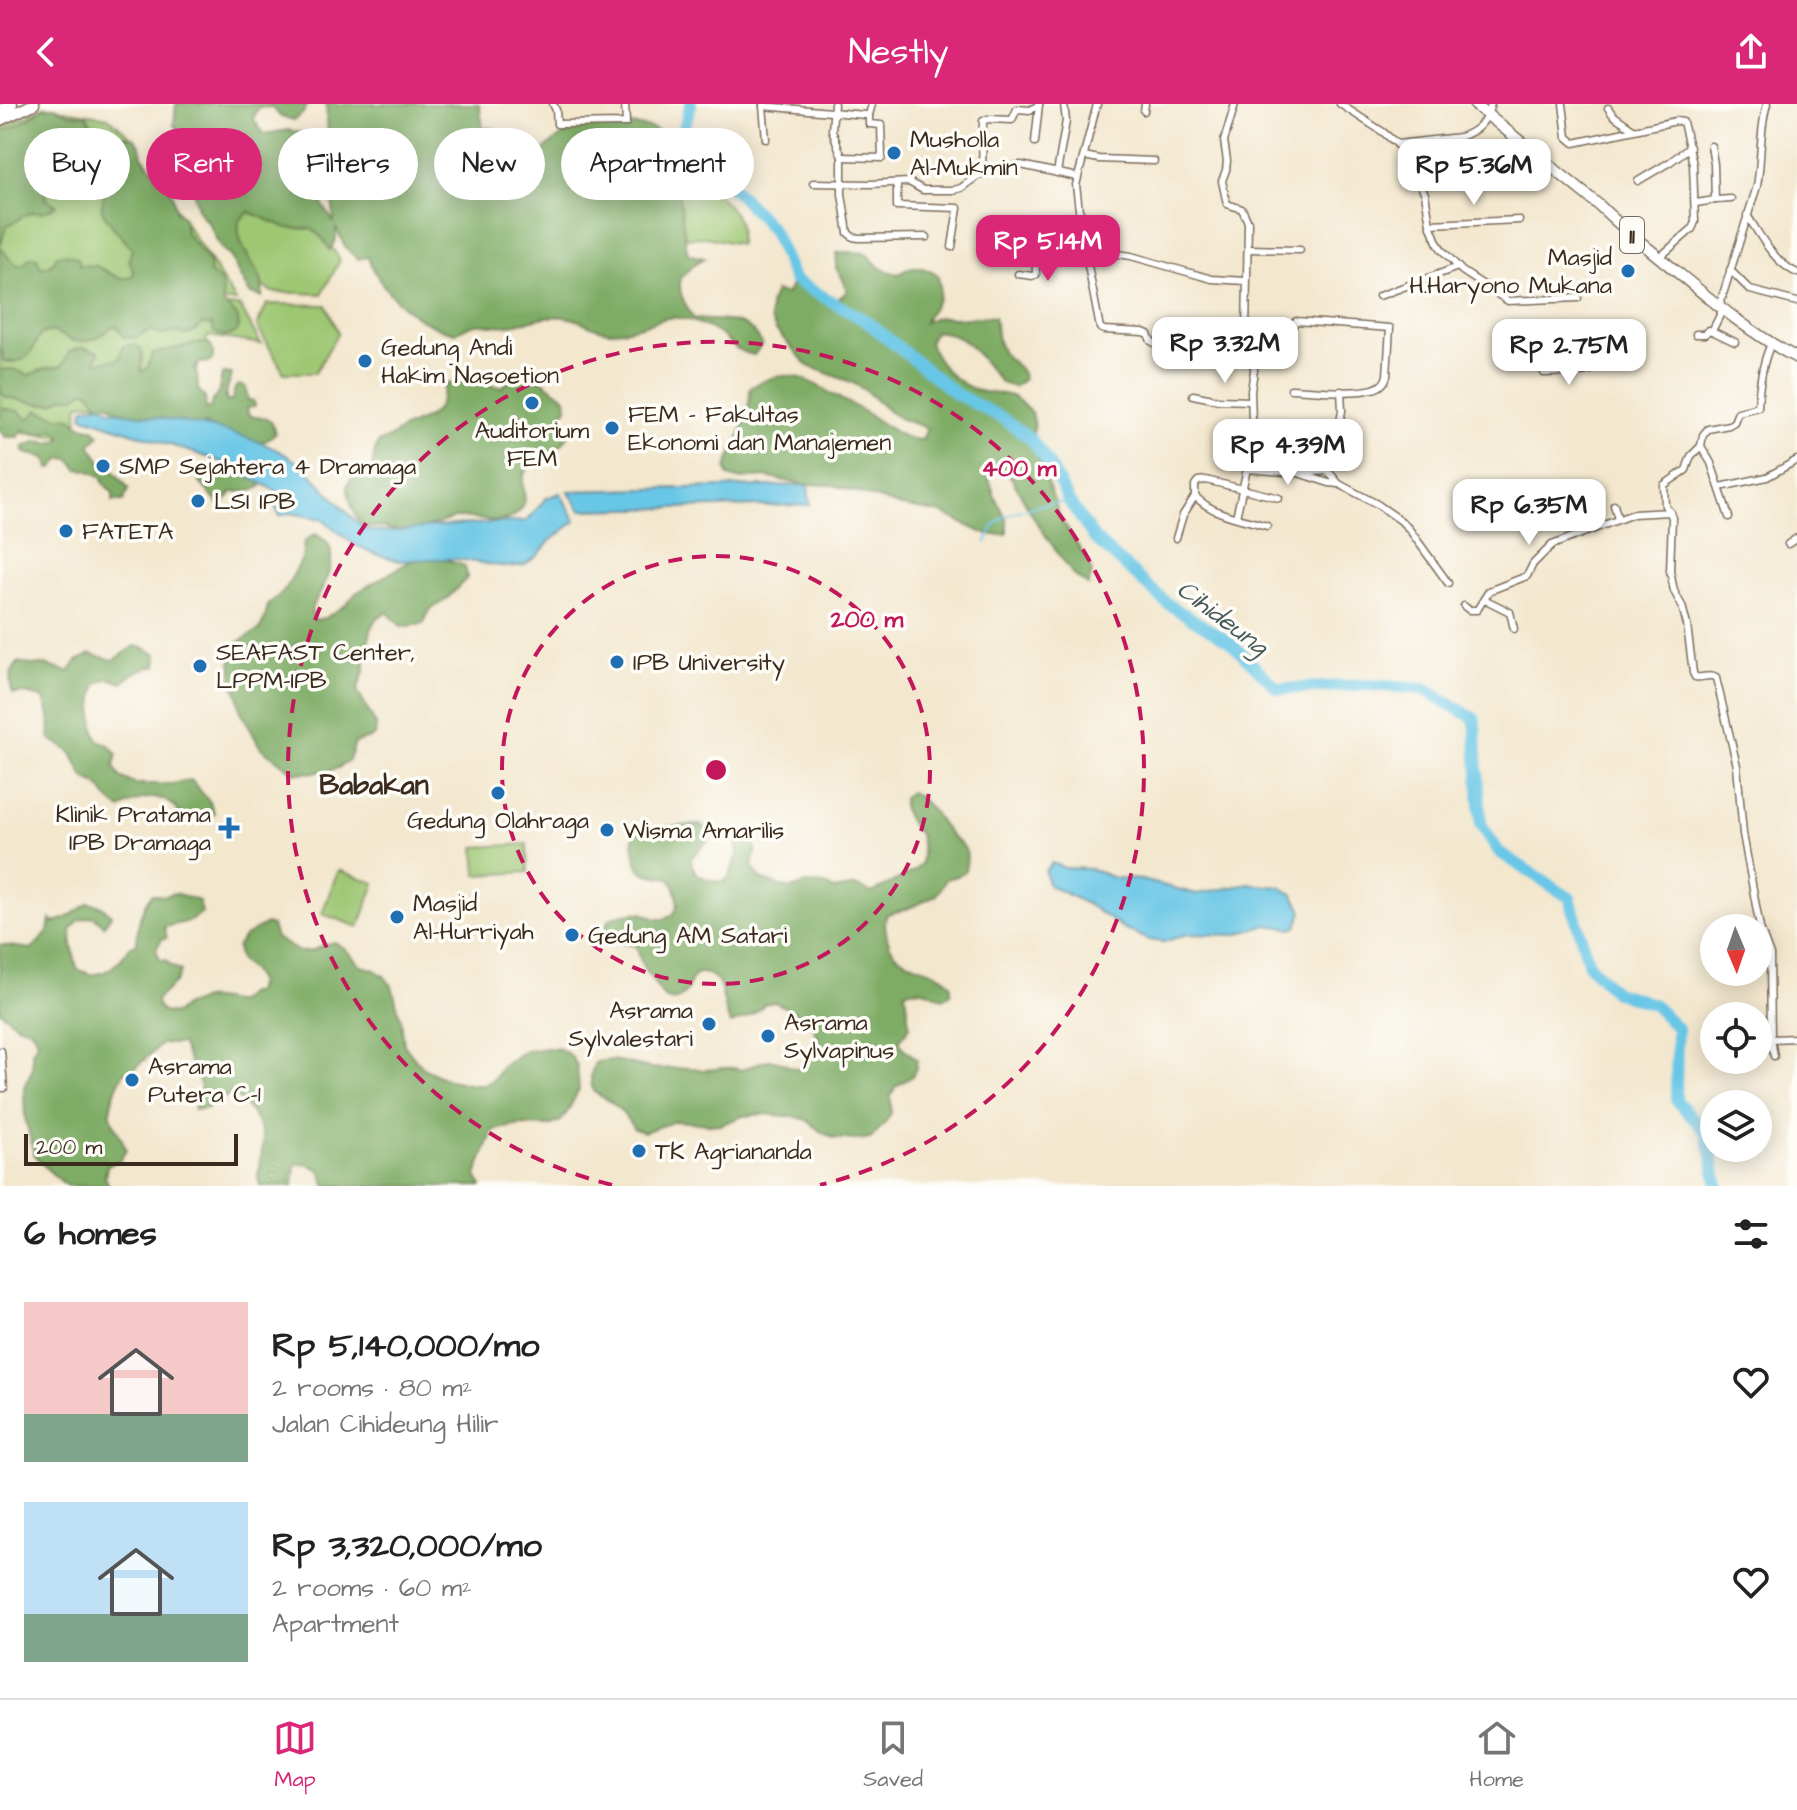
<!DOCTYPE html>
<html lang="en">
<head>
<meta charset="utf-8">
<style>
  :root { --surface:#fff; --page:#f6f6f6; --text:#222; --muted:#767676; --line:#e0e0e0; --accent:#db2777 }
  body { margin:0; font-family:"Architects Daughter",sans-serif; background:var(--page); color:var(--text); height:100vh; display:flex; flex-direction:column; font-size:30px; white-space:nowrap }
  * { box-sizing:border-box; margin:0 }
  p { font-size:26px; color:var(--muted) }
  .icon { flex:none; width:44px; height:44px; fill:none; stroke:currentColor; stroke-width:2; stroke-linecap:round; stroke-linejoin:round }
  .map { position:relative; height:1082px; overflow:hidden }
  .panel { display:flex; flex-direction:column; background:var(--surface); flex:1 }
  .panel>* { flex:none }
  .top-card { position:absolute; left:24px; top:24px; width:800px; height:72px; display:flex; gap:16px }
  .needle { width:52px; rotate:178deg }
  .controls { position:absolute; left:1700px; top:810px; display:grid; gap:16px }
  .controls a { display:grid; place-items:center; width:72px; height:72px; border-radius:50%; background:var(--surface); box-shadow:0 4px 20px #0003; font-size:40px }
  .scale { position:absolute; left:24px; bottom:20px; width:214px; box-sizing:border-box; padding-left:8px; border:4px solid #3b2a1e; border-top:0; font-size:22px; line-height:28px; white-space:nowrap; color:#3b2a1e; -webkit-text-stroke:6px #fdfcf7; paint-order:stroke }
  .price { position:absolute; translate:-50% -68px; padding:0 18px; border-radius:16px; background:#fff; color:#222; font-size:26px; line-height:52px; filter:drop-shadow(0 2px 4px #0008) }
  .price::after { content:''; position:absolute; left:50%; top:48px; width:24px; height:18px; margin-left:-12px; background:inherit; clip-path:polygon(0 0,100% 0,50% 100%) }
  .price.selected { background:var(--accent); color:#fff }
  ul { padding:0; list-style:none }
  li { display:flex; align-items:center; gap:24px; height:200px; padding:0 24px }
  li span { display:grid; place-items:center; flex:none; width:224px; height:160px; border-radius:0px; color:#555 }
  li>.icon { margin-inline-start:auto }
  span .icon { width:96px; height:96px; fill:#fffc; stroke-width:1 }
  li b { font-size:34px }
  h2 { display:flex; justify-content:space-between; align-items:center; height:96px; padding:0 24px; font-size:34px }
  .pill { padding:0 28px; border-radius:36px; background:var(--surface); box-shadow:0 4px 20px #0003; font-size:28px; line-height:72px }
  .pill.selected { background:var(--accent); color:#fff }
  header { display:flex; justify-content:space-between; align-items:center; height:104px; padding:0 24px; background:var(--accent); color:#fff; font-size:36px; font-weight:600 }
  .tab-bar { display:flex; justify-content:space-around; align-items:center; height:112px; border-top:2px solid var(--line); background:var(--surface); font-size:22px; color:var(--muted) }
  .tab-bar a { display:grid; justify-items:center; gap:4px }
  .tab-bar .selected { color:var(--accent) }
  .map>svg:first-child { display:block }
  .green { fill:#9ec773; stroke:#6c7848; stroke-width:2 }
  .forest { fill:#7eac65; stroke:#5c6b42; stroke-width:2 }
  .water { fill:#68c6e6; stroke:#527882; stroke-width:2 }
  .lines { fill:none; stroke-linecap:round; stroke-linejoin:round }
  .stream { stroke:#68c6e6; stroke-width:2 }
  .river { stroke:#68c6e6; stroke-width:12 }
  .street-casing { stroke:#7b6c5c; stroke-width:9 }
  .highway-casing { stroke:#7b6c5c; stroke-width:13 }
  .street { stroke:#fff; stroke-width:6 }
  .highway { stroke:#fff; stroke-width:10 }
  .ring { fill:none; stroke:#c2185b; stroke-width:4; stroke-dasharray:14 10 }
  .poi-dot { fill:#1f6fb2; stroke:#fdfcf7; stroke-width:3 }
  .labels { text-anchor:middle; stroke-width:7; stroke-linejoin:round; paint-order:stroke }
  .shield { fill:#fdfcf7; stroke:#75695f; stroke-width:2 }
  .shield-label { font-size:22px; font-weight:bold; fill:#3b2a1e }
  .poi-label { font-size:24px; fill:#3b2a1e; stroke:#fdfcf7; text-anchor:start }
  .water-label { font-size:26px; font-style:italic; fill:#48595a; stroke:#fdfcf7 }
  .quarter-label { font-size:28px; font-weight:bold; fill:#3b2a1e; stroke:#fdfcf7 }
  .centre { fill:#c2185b; stroke:#fdfcf7; stroke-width:4 }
  .ring-label { font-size:24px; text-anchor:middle; font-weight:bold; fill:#c2185b; stroke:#fdfcf7; stroke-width:7; stroke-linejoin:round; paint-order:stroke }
</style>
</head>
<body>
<header><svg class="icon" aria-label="back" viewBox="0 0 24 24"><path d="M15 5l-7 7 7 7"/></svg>Nestly<svg class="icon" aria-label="share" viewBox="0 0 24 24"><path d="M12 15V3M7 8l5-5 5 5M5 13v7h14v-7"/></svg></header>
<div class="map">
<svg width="1797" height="1082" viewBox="0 0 1797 1082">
  <rect width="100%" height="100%" fill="#fdfcf7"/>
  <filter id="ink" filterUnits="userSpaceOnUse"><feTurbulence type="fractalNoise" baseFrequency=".0125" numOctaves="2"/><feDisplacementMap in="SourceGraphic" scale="16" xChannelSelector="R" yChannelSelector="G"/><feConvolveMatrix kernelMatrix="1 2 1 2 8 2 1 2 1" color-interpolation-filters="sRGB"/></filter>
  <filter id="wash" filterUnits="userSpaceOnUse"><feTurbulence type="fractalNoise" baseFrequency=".006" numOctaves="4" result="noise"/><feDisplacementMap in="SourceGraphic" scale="32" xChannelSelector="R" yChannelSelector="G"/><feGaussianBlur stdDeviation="1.8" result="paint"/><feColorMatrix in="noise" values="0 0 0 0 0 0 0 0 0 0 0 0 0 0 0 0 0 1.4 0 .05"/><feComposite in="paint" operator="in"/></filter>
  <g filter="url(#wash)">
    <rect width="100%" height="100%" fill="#f3e7ce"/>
    <g class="green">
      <path d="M 44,3 L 108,13 L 137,38 L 142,52 L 236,197 L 0,203 L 0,25 Z"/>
      <path d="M 685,63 C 700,74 735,102 739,120 C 740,126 739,134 739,140 L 706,133 L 684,134 L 677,85 L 684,75 Z"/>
      <path d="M 227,106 L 314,115 L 340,156 L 322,190 L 272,188 L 243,170 Z"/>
      <path d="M 267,200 L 326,201 L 338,229 L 315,269 L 284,269 L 257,222 Z"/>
      <path d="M 240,202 L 261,240 L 208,232 L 181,312 L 120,297 L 79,300 L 76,334 L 0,327 L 0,207 Z"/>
      <path d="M 527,740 L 528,768 L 477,771 L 475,743 Z"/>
      <path d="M 338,766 L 375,779 L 359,823 L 322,810 Z"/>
    </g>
    <g class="forest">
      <path d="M 176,0 L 308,0 L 303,9 L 294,16 L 281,13 L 271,3 L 258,4 L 253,15 L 264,30 L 289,26 L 302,29 L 312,37 L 320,47 L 319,95 L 334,119 L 326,0 L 479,0 L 483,24 L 494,24 C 503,39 517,49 533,54 C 549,43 561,28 580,25 C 598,21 637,19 654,25 C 665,28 674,42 680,51 C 688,65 686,72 677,85 C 683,106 682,128 688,150 L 704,154 C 694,158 690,166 681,173 C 677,189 685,200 693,214 C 721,220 746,209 762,240 L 754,251 C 734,247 734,240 718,229 C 707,222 691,216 678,214 C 667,212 658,217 648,220 C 638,223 620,227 611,227 C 596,227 584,217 570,214 C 542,209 534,218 509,221 C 483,224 482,212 456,229 C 417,221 382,190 368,153 L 358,155 L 345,143 L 336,123 L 336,135 L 330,146 L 323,135 L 312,125 L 287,124 L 249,108 L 239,117 C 238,126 239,135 243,143 C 251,162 266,170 262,193 L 250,190 L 238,169 L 231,153 L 220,143 L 209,120 L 199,108 L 189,70 L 193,51 L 184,32 L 174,21 Z"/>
      <path d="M 44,3 L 55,3 L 69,10 L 87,11 L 91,20 C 105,28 106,21 115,38 L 124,32 L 134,34 L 140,42 L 142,52 L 152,64 L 157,74 L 167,82 L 173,91 L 176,107 L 184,114 L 186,129 L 209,158 L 210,169 C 226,180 222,181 223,199 C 227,204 235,208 237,213 C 245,232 224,236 213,227 L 213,221 L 202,220 C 196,227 192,230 183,231 L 178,228 L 161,231 L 150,226 L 135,234 L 123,233 L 118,223 L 113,222 C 102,232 86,241 71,236 C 57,231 56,223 40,231 C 32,249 26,262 3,257 L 2,246 L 0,243 L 0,142 L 8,153 L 17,161 L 23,160 L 31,153 L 37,154 L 41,164 C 50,163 54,159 57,151 C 65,150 73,150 79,156 L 79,161 L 96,162 L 119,174 L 130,174 L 134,170 L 129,155 L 132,145 C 126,138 103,112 102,106 C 101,102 103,97 104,92 L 94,80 L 89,80 L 81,87 L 65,80 L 50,80 L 45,89 L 46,95 L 56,101 C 42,113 38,104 25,111 C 18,115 15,119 7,121 L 0,142 L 0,27 C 16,25 32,13 44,3 Z"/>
      <path d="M 848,148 C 868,148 866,149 878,162 C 883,167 891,168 898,170 C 913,161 923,161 938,172 C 943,199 934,198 924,218 C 941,210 944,213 962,214 C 974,215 980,211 994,213 C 997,224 996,235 1001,245 C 1007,259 1018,256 1024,275 L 1014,283 L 1001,279 L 973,245 L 961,235 L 948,229 L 935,227 L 929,238 C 938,260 949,273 971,284 C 996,296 1006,280 1028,306 C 1037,316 1035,323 1031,335 L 1061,415 L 1088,458 L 1092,469 L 1088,481 L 1077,474 L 1068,464 L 1035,416 L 1011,373 L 1000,364 L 988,371 L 995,393 L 1007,417 L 1007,430 L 994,431 L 981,428 L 942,409 L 901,402 L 833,381 L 802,380 L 765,373 L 738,375 L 728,372 L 726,364 C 736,339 751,311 750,284 C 787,262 802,272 835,292 C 850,300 864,307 878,317 C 892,326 905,336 922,336 L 927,324 L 901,315 L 889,308 L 866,287 L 853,279 L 808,262 L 776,226 L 770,214 L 770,200 L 775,187 L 786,191 L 794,176 L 812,189 L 836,196 L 847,188 L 843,175 L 836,164 L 837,149 Z"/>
      <path d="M 194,239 L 209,239 C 213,244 215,252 211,258 L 199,259 L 193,265 L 197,270 L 198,285 L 205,294 L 206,305 L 210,304 L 212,297 L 218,290 L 222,271 L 225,269 L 232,270 C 230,279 223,289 227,298 L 232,296 L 235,284 L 238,281 L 246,283 L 248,297 L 252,296 L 254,298 L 255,302 L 247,304 L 248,310 L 254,313 L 266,314 L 272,319 L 275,329 L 266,337 L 258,338 L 215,329 L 206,320 L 198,323 L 167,317 L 163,314 L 156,316 L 119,307 L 109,300 L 101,300 L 97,298 L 89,287 L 85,286 L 76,293 L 64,293 L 54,299 L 41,300 L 5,293 L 0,285 L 0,266 L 13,265 L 28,271 C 33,270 37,267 42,266 C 58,259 61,271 69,247 L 83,243 L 98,247 L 100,250 L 95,256 L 98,258 L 120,255 L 123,243 C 147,235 142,253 141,268 L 147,265 L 152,250 C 166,246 180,245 194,239 Z"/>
      <path d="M 524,270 L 543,277 L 566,294 L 567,304 L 561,311 L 562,320 L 569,328 C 563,349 542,349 529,363 C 513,381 534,393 519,408 C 500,427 477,410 455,414 C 438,418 425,426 407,427 C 393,427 382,421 365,423 C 353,413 350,397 347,382 L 351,375 C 383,370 367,358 379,338 C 389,336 394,330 402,325 C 413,319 429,316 437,305 C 442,298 442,288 446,280 L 475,277 L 493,282 L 502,283 L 515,271 Z"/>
      <path d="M 0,304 L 19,307 L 27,315 L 33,312 L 38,306 L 59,313 L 71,314 L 79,321 L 94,325 L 99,331 L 90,341 L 101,357 L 113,366 L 129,385 L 123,397 L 113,397 L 113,389 L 104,380 L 101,373 L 90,367 L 78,365 L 70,355 L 61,354 L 53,364 L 49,365 C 49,348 35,354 24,348 L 23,343 L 38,337 L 50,339 L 58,337 L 61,334 L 60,330 L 53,326 C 38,332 38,330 23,326 L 18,333 L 6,333 L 0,327 Z"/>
      <path d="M 211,362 L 228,366 L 247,366 L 262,380 L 261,383 L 250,387 L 232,388 L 223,400 L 219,401 L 198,376 L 203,363 Z"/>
      <path d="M 315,430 C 317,431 325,436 326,437 C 341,455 320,489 311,505 L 314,516 L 325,514 L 347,500 L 356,489 L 414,455 L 438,453 L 465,462 L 467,474 L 448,494 L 430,506 L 423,520 L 402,523 L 387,508 L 376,514 L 371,526 L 365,551 L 365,565 L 357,587 L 376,621 L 375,632 L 355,639 L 349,656 L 338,664 L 323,668 L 295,669 L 260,643 L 240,605 L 238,591 L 232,578 L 231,551 L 237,539 L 259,526 L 265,514 L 268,501 L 285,486 L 302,455 L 304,438 Z"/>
      <path d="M 135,542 L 147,545 L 157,551 L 156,562 C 142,564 133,568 123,579 L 109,574 L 97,580 C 92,595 91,622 98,636 L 108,640 L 117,650 L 114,662 L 120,673 L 135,680 L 172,680 L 191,676 L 210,698 L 214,710 L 205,718 C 195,718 188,716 180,710 C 176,707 175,702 171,700 C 155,687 135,697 120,705 L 109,696 L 97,680 L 84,674 L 72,649 L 49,634 C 51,619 49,609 44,595 L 26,589 L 13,590 C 8,576 10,568 19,558 L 32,561 L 45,561 L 69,568 L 77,557 L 90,550 L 114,556 Z"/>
      <path d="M 911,688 C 929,698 937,714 949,730 C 955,737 963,739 966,748 C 968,754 966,761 965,767 L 957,772 L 946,775 L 937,791 L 907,805 L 887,810 C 884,817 885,820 886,828 C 891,867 931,857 951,880 L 951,889 L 943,895 C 931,887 918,882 904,888 C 911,901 905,909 910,921 L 905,930 L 899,936 L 903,944 L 917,955 L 916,964 L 912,972 L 895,983 L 891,992 L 891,1009 L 885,1019 L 871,1034 L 857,1036 L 834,1034 L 823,1029 L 807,1016 L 797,1013 L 764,1010 L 743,1012 L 720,1021 L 675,1017 L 644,1028 L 634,1025 L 622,1008 L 612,999 L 594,988 C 590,977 590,970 595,959 C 613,952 628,960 645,963 C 660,967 676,963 691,964 C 697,964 697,965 703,966 C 717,966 729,961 741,966 C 751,963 762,955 773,956 C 785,957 788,966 803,964 L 819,936 L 812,920 L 805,913 L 775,898 L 764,900 C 755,911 745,915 731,920 C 719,902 729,867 697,869 C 690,875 690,884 684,890 C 669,907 659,887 652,875 C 649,870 644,865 642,860 C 639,853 639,848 636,842 L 615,838 L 605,830 C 606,825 605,821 608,817 C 615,810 636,807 645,810 C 651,812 655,817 663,815 C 684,811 679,787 669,774 C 644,770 638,772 634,745 C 633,737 632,734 636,726 L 645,724 L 700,721 L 709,726 L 709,735 L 691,754 C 691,772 708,777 724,778 C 735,768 730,762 738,752 L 737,742 L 734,732 L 737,724 L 754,736 L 756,745 L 752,762 L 762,776 L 790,785 L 807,780 L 825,781 L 834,786 L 855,782 L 872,789 L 914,767 L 921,760 L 922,750 L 920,731 L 912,723 L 903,705 L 903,693 Z"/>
      <path d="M 175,789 L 199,797 L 202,809 L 190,817 L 164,823 L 167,834 L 162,835 L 156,845 L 160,856 L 166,856 L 170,861 L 181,867 L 176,878 L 156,896 L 157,902 L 163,908 L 175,910 L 185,901 C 195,901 196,897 204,895 C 213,892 227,899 238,898 L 248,889 L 255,889 L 258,877 L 251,866 L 240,857 L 237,843 L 244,833 L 266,820 L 272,822 L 276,834 L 299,848 L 312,847 L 323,841 L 335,838 L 345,845 L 361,862 L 373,865 L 384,872 L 392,882 L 401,916 L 404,941 L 423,964 L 445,975 L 473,981 L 485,981 L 495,974 L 502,962 L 524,947 L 548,944 L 560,945 L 570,951 L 577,961 L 579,985 L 568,1007 L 561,1017 L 549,1022 L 520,1021 L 493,1026 C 488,1042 481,1057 476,1072 L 482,1082 L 326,1082 L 320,1066 L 308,1060 L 295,1061 L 293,1082 L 260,1082 C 255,1066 263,1053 263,1037 C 262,1018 246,1001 232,989 L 207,1004 L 194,1006 L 201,982 L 182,942 L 181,940 L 162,940 L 134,965 L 123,970 C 117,983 107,1000 112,1015 C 116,1026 123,1035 126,1046 L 120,1056 L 107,1062 L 105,1073 L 109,1082 L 67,1082 L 48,1066 L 34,1050 L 25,1013 L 24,989 L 24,983 L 32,966 L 32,948 L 38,936 L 30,925 L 17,921 L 0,907 L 0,841 L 32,845 L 48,828 L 50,815 L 54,819 L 66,814 L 89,799 L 102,802 L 111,811 L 104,821 L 93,812 L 79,816 L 71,826 L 72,841 L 77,865 C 78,865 88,870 89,870 C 107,873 123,855 130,842 L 137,840 C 137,821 140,804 152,790 L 164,792 Z"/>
    </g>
    <g class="water">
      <path d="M 101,300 L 110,306 C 171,317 252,323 303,362 C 316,373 358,424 368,426 C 393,430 417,424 441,422 C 470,420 499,419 527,417 L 546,394 L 560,389 L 576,417 L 550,437 L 537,452 L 524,461 L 507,463 L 456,455 L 428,455 L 400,457 L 375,450 L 353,440 L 322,415 L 290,409 L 280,412 L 273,399 L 278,388 L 222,358 L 82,312 L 84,304 Z"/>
      <path d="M 808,381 L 810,401 L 581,406 L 568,387 Z"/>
      <path d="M 1052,759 L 1065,764 L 1091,765 L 1114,774 L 1142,776 L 1197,790 L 1248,780 L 1280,783 L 1294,791 L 1302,807 L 1297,823 L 1292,825 L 1268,821 L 1234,831 L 1187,830 L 1164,838 L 1149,836 L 1123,824 L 1087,800 L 1048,781 L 1045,767 Z"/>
    </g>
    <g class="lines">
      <path class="stream" d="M 986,439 C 988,434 991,425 995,421 C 1007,406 1052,397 1070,399"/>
      <path class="river" d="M 691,0 L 683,27 L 702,60 L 736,87 L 772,125 L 794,176 L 866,217 L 956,290 L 1004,315 L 1031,335 L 1049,360 L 1070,399 L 1095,435 L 1168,500 L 1230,538 L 1278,585 L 1368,581 L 1424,585 L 1475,615 L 1481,720 L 1499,748 L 1570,794 L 1589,861 L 1615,888 L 1653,900 L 1677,924 L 1676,996 L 1707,1029 L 1718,1082"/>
    </g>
  </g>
  <g filter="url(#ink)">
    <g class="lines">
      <g class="street-casing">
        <g id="street">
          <path d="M 553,0 L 556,6 L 557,20 L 626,19 L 625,0"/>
          <path d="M 763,0 L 763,2 L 865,11 L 869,11 L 872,0"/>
          <path d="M 834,0 L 832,26 L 842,53 L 842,90 L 848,129 L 853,133 L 859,134 L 927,133"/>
          <path d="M 1097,0 L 1076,81 L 1079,106 L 1086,120 L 1085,146 L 1100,224 L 1104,226 L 1143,228 L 1148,230 L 1151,237 L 1162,243 L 1253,251"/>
          <path d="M 1235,0 L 1224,37 L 1227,57 L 1226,66 L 1222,77 L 1227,100 L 1242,105 L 1248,118 L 1246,228 L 1247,238 L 1254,255 L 1254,266 L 1251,287 L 1252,318 L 1247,365 L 1236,413"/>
          <path d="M 1340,0 L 1383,28 L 1397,40 L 1406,52 L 1425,90 L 1430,120 L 1437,138 L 1442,146 L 1462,167 L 1508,197 L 1578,194"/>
          <path d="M 1563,0 L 1567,33 L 1574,39 L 1676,17 L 1683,18 L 1693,60 L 1695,118 L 1692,125 L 1660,153"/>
          <path d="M 763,2 L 766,35"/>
          <path d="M 1608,4 L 1613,11 L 1633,25"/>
          <path d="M 1144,7 L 1145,0"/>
          <path d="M 1035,38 L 1039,0"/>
          <path d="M 1397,40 L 1460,33 C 1478,27 1486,18 1491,0"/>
          <path d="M 1084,52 L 1099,55 L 1154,57"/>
          <path d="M 842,53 L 882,54 L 881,21 L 869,20 L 869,11"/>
          <path d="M 1057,69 L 1066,17 L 1064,0"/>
          <path d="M 982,70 L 983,17 L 988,15 L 1012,16 L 1017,5 L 1030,6 L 1039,1"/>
          <path d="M 1638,77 L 1670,58 L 1690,43"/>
          <path d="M 813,79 L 870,80 L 909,78 L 923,86 L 954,86 L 961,84 L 976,73 L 991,66 L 1021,61 L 1077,73"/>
          <path d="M 897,79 L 897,102 L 958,104 L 952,143"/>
          <path d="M 1715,96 L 1731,95"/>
          <path d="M 1696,99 L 1715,96 L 1714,60 L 1711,42"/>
          <path d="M 1747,111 C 1761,133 1773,157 1797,169"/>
          <path d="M 1430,120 L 1519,116"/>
          <path d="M 1248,145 L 1300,146"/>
          <path d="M 1730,166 L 1750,186 L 1797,198"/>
          <path d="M 1018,170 L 1033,172 L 1036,171 L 1035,141 L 1037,138 L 1131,152 L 1212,175 L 1246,177"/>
          <path d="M 1379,192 L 1458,163"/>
          <path d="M 1719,203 L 1757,82 C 1762,54 1759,27 1767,0"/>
          <path d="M 1530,225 L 1548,222"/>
          <path d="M 1712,227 L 1735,238"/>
          <path d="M 1246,228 L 1290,226 L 1296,217 L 1390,224 L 1387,272 C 1385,277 1385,278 1380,282 C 1365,292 1311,286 1291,285"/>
          <path d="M 1696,230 L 1705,230 L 1709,226 L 1712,227 L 1723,205"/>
          <path d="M 1544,269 L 1581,268 L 1590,266"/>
          <path d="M 1193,291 L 1218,296 L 1251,297"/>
          <path d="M 1701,342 L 1711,359 L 1729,413"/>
          <path d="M 1247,365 L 1297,369 L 1328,367 L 1339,380 L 1377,400 L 1400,416 L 1409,425 L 1448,479"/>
          <path d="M 1322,366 L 1334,342 L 1337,321 L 1340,318 L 1342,307 L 1341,287"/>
          <path d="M 1301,370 L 1329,379 L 1339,380"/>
          <path d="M 1720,383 L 1767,373 L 1797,356"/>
          <path d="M 1195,392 C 1212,411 1244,415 1267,422"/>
          <path d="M 1614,401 L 1618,415"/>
          <path d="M 1670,408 L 1672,414 L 1670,467 L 1674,487 L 1682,502 L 1687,521 L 1693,569 L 1695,573 C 1702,575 1709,569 1716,574 L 1737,662 L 1743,730 L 1760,824 L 1770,851 L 1771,935 L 1774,952"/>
          <path d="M 1176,434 L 1183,411 L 1195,392 L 1195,381 L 1198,377 L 1206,376 L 1279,394"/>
          <path d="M 1788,440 L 1797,434"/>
          <path d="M 1484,495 L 1510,508 L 1514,525"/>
          <path d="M 1464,502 L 1469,506 L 1477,506 L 1489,487 L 1527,472 L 1533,460 L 1552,441 L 1633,410 L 1670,408 L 1665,402 L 1664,381 L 1686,366 L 1691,352 L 1701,342 L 1703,331 L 1708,325 L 1729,321 L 1734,318 L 1738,308 L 1758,303 C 1759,282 1762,259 1771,240"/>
          <path d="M 1771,935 L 1797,934"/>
          <path d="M 0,984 L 4,984 L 1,947"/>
        </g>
      </g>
      <g class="highway-casing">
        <g id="highway">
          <path d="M 1474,0 L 1600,102 C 1622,124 1647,143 1671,163 C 1711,196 1751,230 1797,254"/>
          <path d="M 0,6 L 12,0"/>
          <path d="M 0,16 L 34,0"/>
        </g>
      </g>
      <use href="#street" class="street"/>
      <use href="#highway" class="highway"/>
    </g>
  </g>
  <g class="ring">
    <circle cx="716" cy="666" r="214"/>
    <path d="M612 1081A428 428 0 1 1 820 1081"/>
  </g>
  <g class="poi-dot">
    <circle cx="894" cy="49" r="8"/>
    <circle cx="1628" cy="167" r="8"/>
    <circle cx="365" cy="257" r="8"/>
    <circle cx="532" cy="299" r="8"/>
    <circle cx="612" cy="324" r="8"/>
    <circle cx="103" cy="362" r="8"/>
    <circle cx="198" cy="397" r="8"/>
    <circle cx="66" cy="427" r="8"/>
    <circle cx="617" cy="558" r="8"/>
    <circle cx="200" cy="562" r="8"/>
    <circle cx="498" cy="689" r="8"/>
    <path d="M225 712h8v8h8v8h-8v8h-8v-8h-8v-8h8z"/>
    <circle cx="607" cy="726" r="8"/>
    <circle cx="397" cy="813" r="8"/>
    <circle cx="572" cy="831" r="8"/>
    <circle cx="709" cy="920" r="8"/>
    <circle cx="768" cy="932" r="8"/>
    <circle cx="132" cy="976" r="8"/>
    <circle cx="639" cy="1047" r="8"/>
  </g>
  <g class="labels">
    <rect class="shield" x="1620" y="113" width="24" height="36" rx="6"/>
    <g class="shield-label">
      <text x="1632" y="139">11</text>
    </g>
    <g class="poi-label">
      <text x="910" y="43">Musholla<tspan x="910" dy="28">Al-Mukmin</tspan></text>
      <text x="1612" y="161" text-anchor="end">Masjid<tspan x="1612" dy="28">H.Haryono Mukana</tspan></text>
      <text x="381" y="251">Gedung Andi<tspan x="381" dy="28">Hakim Nasoetion</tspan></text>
      <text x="628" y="318">FEM - Fakultas<tspan x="628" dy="28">Ekonomi dan Manajemen</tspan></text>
      <text x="532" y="334" text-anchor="middle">Auditorium<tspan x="532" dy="28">FEM</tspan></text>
      <text x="119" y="370">SMP Sejahtera 4 Dramaga</text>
      <text x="214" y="405">LSI IPB</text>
      <text x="82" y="435">FATETA</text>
      <text x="216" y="556">SEAFAST Center,<tspan x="216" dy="28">LPPM-IPB</tspan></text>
      <text x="633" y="566">IPB University</text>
      <text x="211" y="718" text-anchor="end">Klinik Pratama<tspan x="211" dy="28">IPB Dramaga</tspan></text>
      <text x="498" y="724" text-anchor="middle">Gedung Olahraga</text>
      <text x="623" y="734">Wisma Amarilis</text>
      <text x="413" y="807">Masjid<tspan x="413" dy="28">Al-Hurriyah</tspan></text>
      <text x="588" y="839">Gedung AM Satari</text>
      <text x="693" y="914" text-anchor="end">Asrama<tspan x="693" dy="28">Sylvalestari</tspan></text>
      <text x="784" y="926">Asrama<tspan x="784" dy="28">Sylvapinus</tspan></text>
      <text x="148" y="970">Asrama<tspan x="148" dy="28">Putera C-1</tspan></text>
      <text x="655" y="1055">TK Agriananda</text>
    </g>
    <g class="water-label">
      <text transform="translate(1223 513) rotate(37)" y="9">Cihideung</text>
    </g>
    <g class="quarter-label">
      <text x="374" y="690">Babakan</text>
    </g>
  </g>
  <circle cx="716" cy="666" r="12" class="centre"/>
  <g class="ring-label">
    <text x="1019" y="372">400 m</text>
    <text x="867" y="523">200 m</text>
  </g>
</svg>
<div class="controls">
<a><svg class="needle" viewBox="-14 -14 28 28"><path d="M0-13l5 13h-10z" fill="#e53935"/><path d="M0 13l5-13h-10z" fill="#767676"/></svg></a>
<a><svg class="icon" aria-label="locate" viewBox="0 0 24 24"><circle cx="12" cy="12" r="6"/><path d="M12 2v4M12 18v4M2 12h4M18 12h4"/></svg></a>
<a><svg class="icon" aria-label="layers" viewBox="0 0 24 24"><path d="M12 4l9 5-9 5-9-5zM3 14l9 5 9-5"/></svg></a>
</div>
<div class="scale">200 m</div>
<b class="price" style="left:1474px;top:103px">Rp 5.36M</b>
<b class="price selected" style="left:1048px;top:179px">Rp 5.14M</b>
<b class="price" style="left:1225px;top:281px">Rp 3.32M</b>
<b class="price" style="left:1569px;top:283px">Rp 2.75M</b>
<b class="price" style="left:1288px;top:383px">Rp 4.39M</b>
<b class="price" style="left:1529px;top:443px">Rp 6.35M</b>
<div class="top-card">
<a class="pill">Buy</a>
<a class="pill selected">Rent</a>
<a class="pill">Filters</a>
<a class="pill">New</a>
<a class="pill">Apartment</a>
</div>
</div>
<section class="panel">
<h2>6 homes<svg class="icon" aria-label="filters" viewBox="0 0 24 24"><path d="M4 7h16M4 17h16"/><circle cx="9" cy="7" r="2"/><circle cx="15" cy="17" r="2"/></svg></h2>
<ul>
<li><span style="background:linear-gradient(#f6c9c9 70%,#7fa58c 0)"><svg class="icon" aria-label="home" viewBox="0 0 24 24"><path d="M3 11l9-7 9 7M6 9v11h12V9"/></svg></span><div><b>Rp 5,140,000/mo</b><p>2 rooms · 80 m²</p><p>Jalan Cihideung Hilir</p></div><svg class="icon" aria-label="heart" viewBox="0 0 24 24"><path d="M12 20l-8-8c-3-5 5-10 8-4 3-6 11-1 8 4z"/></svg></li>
<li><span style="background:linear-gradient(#bfe0f5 70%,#7fa58c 0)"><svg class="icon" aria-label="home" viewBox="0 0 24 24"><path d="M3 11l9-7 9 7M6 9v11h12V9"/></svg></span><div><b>Rp 3,320,000/mo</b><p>2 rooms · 60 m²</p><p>Apartment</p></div><svg class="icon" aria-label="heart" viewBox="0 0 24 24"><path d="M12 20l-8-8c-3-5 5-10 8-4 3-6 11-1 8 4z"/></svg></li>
</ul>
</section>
<nav class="tab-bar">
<a class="selected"><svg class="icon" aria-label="map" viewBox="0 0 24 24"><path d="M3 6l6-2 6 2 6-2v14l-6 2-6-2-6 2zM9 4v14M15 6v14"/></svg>Map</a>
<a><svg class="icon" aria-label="saved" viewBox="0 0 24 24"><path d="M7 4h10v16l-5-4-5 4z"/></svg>Saved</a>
<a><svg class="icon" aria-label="home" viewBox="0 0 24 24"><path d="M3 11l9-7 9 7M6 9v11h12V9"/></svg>Home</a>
</nav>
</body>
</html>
